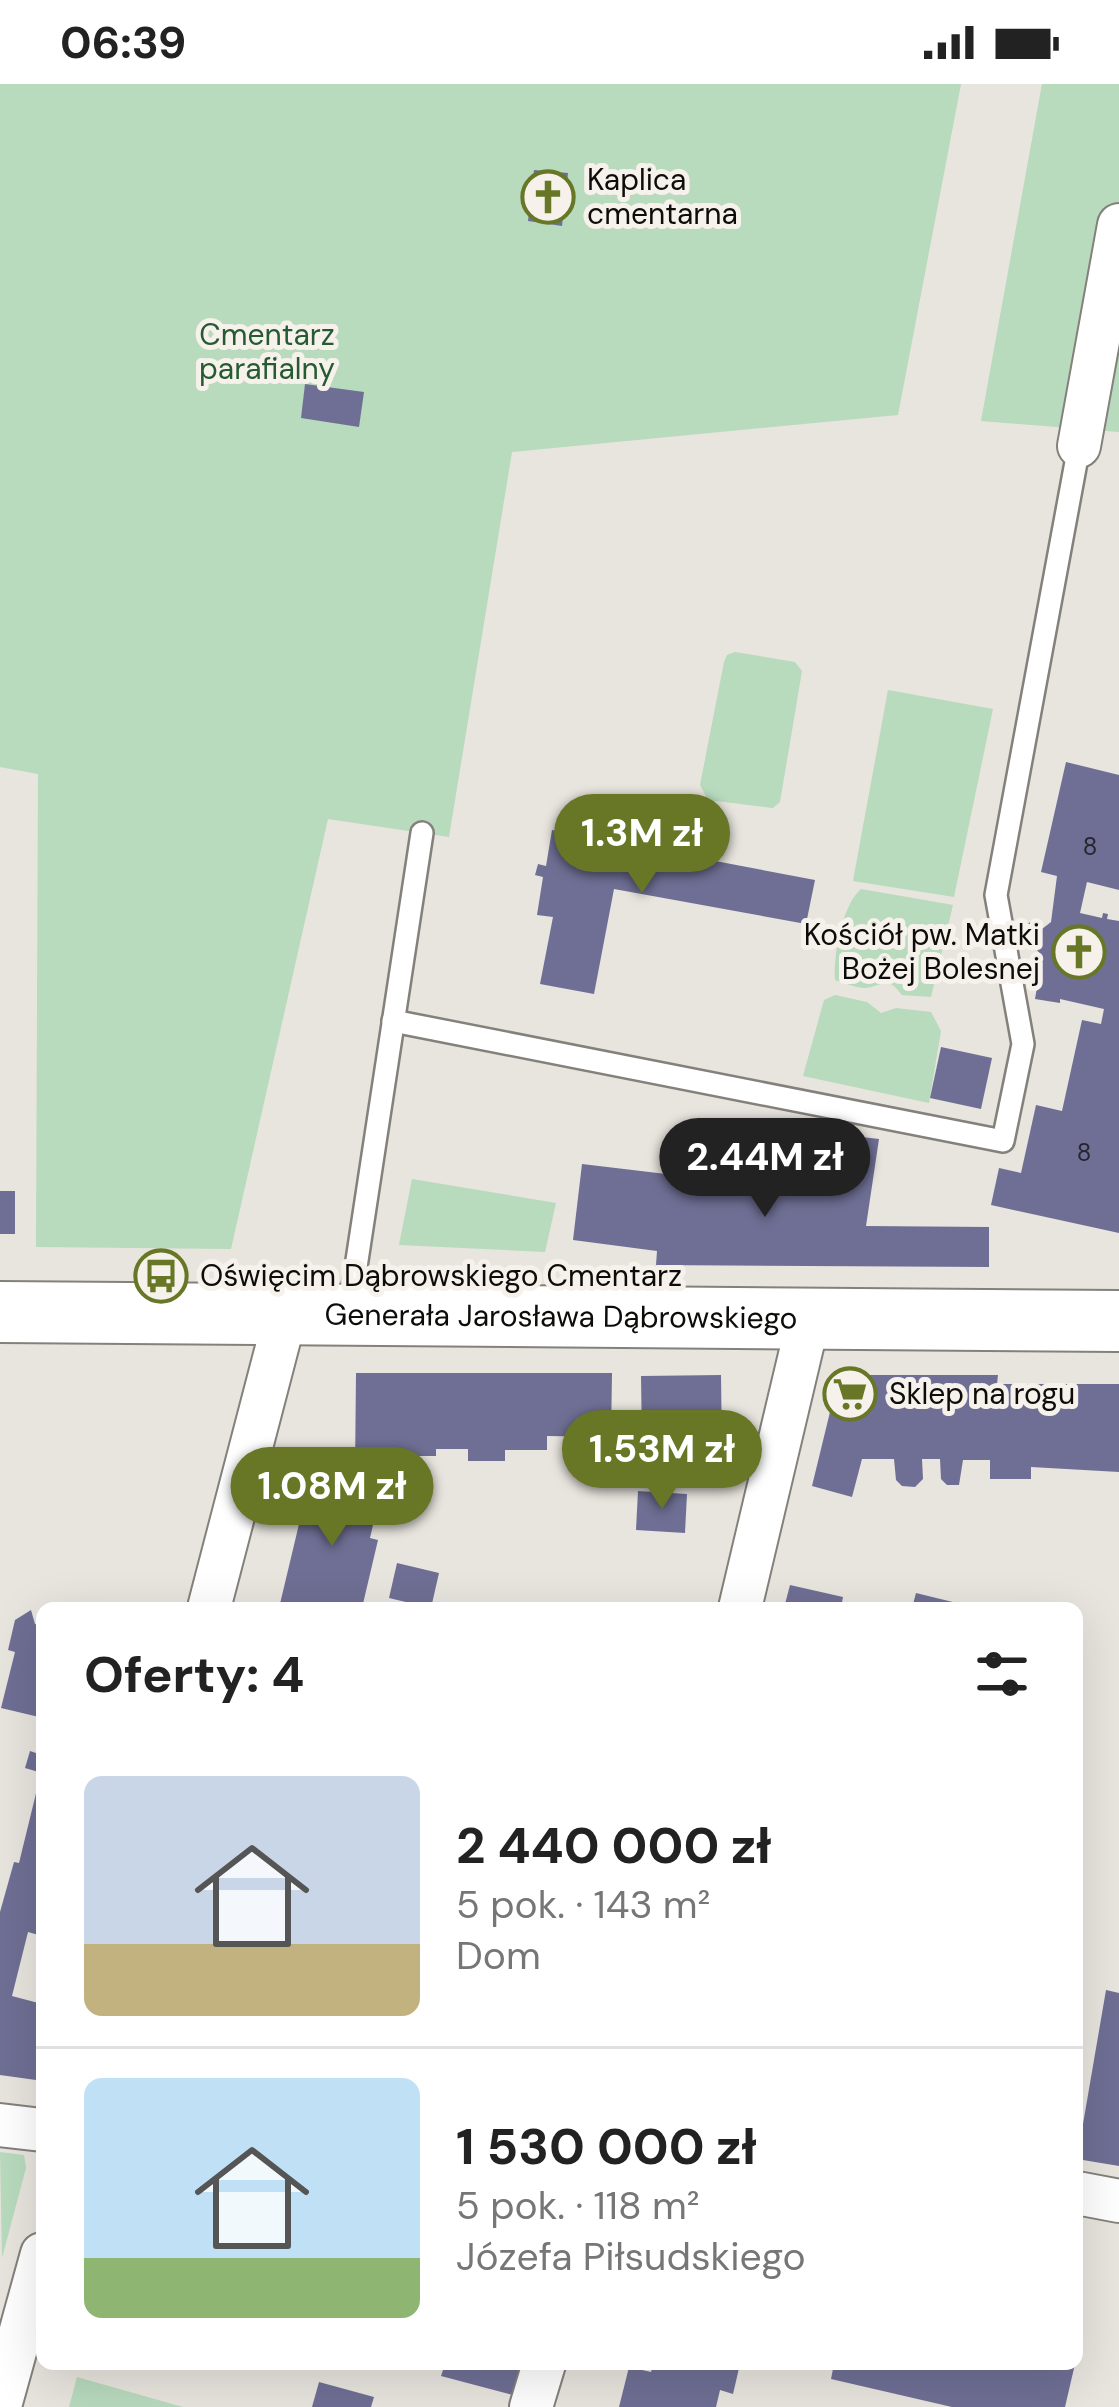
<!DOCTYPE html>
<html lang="pl">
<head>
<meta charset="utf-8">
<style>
  :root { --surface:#fff; --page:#f2f2f2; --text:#222; --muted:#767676; --line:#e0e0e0; --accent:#677725 }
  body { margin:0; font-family:"DM Sans",sans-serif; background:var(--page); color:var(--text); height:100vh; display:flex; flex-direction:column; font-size:45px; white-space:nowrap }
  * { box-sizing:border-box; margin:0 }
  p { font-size:39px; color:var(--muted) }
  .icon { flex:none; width:66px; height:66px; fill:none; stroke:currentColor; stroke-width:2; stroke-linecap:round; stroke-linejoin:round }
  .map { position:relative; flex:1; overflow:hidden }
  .details { position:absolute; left:36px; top:1518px; width:1047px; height:768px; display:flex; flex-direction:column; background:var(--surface); border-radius:18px; box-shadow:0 12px 48px #0002 }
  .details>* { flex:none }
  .price { position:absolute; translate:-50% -102px; padding:0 27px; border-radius:42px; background:var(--accent); color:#fff; font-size:39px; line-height:78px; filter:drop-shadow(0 3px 6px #0008) }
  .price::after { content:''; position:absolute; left:50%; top:72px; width:36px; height:27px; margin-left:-18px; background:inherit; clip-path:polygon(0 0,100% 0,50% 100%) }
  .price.selected { background:#222; color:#fff }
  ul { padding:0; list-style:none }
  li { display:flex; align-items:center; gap:36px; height:300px; padding:0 48px }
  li+li { border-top:3px solid var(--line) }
  li span { display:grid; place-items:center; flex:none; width:336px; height:240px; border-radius:18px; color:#555 }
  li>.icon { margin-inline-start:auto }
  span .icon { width:144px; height:144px; fill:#fffc; stroke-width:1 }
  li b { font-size:51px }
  h2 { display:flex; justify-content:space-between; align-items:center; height:144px; padding:0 48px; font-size:51px }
  .status { display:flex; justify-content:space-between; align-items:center; height:84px; padding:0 60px; background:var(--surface); direction:ltr }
  .status svg { height:33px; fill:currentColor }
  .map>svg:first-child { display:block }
  .green { fill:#b8dabd }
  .building { fill:#6f6f95 }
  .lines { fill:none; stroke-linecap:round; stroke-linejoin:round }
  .lane-casing { stroke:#84807b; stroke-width:26 }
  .street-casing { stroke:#84807b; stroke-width:46 }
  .secondary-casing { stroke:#84807b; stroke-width:64 }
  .lane { stroke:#fff; stroke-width:21 }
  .street { stroke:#fff; stroke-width:42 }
  .secondary { stroke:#fff; stroke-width:60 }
  .labels { text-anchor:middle; stroke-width:10; stroke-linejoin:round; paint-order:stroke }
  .number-label { font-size:24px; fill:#26252d }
  .poi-label { font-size:30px; fill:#0d0c0a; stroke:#f6f1eb; text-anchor:start }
  .park-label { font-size:30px; fill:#255b32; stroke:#f6f1eb }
  .street-label { font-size:30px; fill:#0d0c0a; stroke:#f6f1eb }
</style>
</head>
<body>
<div class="status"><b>06:39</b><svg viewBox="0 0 49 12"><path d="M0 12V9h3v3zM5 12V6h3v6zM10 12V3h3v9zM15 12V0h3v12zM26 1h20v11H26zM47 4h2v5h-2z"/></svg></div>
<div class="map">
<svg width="1119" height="2323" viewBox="0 0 1119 2323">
  <rect width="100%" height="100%" fill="#e8e4de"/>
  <g class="green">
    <path d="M 0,0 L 961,0 L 898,331 L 512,368 L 449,753 L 328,735 L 231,1165 L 36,1163 L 38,690 L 0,683 Z"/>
    <path d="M 1042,0 L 1119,0 L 1119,348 L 981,337 Z"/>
    <path d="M 735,568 L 795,578 L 802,587 L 780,718 L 773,724 L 708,716 L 700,701 L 724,578 L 727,571 Z"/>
    <path d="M 888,606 L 993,625 L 954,813 L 853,797 Z"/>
    <path d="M 861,805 L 953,821 L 931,913 L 902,911 C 886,891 886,901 866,904 C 858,905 843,898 835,896 C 833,873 842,821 861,805 Z"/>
    <path d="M 835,911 L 867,918 L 881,929 L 896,924 L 931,928 L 941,947 L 929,1019 L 803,992 L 824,916 Z"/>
    <path d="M 412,1095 L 556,1119 L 545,1168 L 399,1161 Z"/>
    <path d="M 0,2068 L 24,2071 L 26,2084 L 2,2174 Z"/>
    <path d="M 77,2293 L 183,2323 L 69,2323 Z"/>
  </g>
  <g class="building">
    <path d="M 534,86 L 568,89 L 562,142 L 528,137 Z"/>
    <path d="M 305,300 L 364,308 L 359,343 L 301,334 Z"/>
    <path d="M 1066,678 L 1119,691 L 1119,806 L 1087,798 L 1080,829 L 1102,834 L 1103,829 L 1108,830 L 1107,835 L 1119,837 L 1119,1149 L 991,1121 L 999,1084 L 1021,1089 L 1036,1021 L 1062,1027 L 1082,936 L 1101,940 L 1104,925 L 1060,915 L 1060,919 L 1035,915 L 1041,880 L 1038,877 L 1042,873 L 1035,863 L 1038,848 L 1028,840 L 1030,838 L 1042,845 L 1051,838 L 1057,792 L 1041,788 Z"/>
    <path d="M 552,746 L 815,796 L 806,840 L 614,805 L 594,910 L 540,900 L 553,833 L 537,831 L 543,793 L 535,791 L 538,780 L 546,782 Z"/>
    <path d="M 941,963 L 992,974 L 981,1025 L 930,1014 Z"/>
    <path d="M 836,1050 L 879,1055 L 866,1142 L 989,1143 L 989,1183 L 656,1181 L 657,1167 L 573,1156 L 582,1080 L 666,1090 L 666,1085 L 688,1088 L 686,1103 L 830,1104 Z"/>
    <rect x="0" y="1107" width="15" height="43"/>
    <path d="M 356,1289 L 612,1289 L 611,1353 L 547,1352 L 547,1366 L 505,1366 L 505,1377 L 468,1377 L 468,1365 L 436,1365 L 436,1372 L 386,1372 L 386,1387 L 355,1387 Z"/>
    <path d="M 721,1291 L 722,1367 L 674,1367 L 674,1362 L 642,1361 L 641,1292 Z"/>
    <path d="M 839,1291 L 998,1291 L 997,1300 L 1119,1300 L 1119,1388 L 1031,1383 L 1031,1395 L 990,1395 L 990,1376 L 963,1376 L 959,1401 L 947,1401 L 941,1395 L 940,1375 L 922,1375 L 923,1395 L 915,1403 L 902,1402 L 896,1396 L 894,1375 L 862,1375 L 852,1413 L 812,1402 Z"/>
    <path d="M 310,1394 L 380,1411 L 370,1454 L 378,1456 L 362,1524 L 279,1524 Z"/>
    <path d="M 638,1407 L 687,1410 L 685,1449 L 636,1446 Z"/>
    <path d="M 397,1479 L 439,1489 L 431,1524 L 389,1514 Z"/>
    <path d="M 790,1501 L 843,1513 L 841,1524 L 784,1524 Z"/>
    <path d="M 916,1509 L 969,1522 L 969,1524 L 912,1524 Z"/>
    <path d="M 31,1526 L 35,1540 L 42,1542 L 39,1633 L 1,1624 L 15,1568 L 8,1566 L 15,1536 Z"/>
    <path d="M 30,1667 L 42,1671 L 42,1689 L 25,1684 Z"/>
    <path d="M 40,1693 L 42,1852 L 28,1848 L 12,1912 L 42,1920 L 42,1974 L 36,1996 L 0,1991 L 0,1828 L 14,1778 L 19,1779 Z"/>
    <path d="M 1106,1906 L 1119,1909 L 1119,2082 L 1077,2075 Z"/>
    <path d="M 445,2280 L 521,2280 L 513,2311 L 441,2292 Z"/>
    <path d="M 653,2280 L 740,2280 L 733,2310 L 720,2306 L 716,2323 L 619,2323 L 629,2283 L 651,2288 Z"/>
    <path d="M 834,2280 L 1075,2280 L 1065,2323 L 952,2323 L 831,2295 Z"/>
    <path d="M 319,2298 L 374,2313 L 371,2323 L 312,2323 Z"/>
  </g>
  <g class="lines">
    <g class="lane-casing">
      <g id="lane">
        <path d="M 393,937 L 1003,1057 L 1023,960 L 996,811 L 1079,362"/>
        <path d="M 349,1229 L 422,749"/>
      </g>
    </g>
    <g class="street-casing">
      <g id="street">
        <path d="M 1079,362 L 1119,141"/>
        <path d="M 209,1524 L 286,1229"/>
        <path d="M 740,1524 L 809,1233"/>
        <path d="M 0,2041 L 42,2046"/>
        <path d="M 1077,2109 L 1119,2117"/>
        <path d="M 0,2322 L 42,2170"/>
        <path d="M 531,2323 L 544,2280"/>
      </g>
    </g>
    <g class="secondary-casing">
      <g id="secondary">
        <path id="s1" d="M 0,1228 L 1119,1237"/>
      </g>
    </g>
    <use href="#lane" class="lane"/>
    <use href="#street" class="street"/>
    <use href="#secondary" class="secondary"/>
  </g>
  <defs>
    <g id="church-ring" transform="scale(2.7)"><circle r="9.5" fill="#f6f1eb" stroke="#677725" stroke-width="1.5"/><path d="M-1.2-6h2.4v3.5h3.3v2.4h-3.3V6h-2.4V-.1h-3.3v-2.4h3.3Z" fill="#677725"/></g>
    <g id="bus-ring" transform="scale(2.7)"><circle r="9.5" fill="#f6f1eb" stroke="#677725" stroke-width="1.5"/><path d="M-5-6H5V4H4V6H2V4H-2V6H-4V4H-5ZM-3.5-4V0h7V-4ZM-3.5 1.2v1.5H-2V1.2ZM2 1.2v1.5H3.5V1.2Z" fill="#677725"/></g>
    <g id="supermarket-ring" transform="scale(2.7)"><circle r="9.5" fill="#f6f1eb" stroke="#677725" stroke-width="1.5"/><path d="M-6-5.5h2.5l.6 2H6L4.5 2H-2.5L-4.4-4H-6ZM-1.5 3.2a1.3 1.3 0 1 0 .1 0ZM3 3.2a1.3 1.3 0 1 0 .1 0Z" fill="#677725"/></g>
  </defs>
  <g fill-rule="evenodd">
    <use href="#church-ring" x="548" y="113"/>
    <use href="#church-ring" x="1079" y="868"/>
    <use href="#bus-ring" x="161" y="1192"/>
    <use href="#supermarket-ring" x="850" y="1310"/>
  </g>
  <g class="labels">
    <g class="number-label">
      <text x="1090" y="771">8</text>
      <text x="1084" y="1077">8</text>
    </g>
    <g class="poi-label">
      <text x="587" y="106">Kaplica<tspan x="587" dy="34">cmentarna</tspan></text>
      <text x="1040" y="861" text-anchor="end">Kościół pw. Matki<tspan x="1040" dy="34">Bożej Bolesnej</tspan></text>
      <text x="200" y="1202">Oświęcim Dąbrowskiego Cmentarz</text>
      <text x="889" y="1320">Sklep na rogu</text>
    </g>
    <g class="park-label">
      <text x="267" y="261">Cmentarz<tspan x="267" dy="34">parafialny</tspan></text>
    </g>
    <g class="street-label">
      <text dy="10" stroke="none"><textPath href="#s1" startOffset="561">Generała Jarosława Dąbrowskiego</textPath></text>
    </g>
  </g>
</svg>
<b class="price" style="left:642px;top:812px">1.3M zł</b>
<b class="price selected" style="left:765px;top:1136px">2.44M zł</b>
<b class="price" style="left:662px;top:1428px">1.53M zł</b>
<b class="price" style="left:332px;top:1465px">1.08M zł</b>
<section class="details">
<h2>Oferty: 4<svg class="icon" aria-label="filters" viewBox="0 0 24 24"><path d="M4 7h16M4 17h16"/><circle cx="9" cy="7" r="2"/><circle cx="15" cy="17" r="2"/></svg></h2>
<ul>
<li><span style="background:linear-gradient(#c9d6e8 70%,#c2b280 0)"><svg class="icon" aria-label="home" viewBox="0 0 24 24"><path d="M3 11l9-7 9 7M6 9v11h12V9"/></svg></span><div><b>2 440 000 zł</b><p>5 pok. · 143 m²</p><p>Dom</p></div></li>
<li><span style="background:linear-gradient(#bfe0f5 75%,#8fb573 0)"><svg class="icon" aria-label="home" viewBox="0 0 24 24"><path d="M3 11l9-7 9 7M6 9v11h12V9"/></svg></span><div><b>1 530 000 zł</b><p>5 pok. · 118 m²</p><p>Józefa Piłsudskiego</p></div></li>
</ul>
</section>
</div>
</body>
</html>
